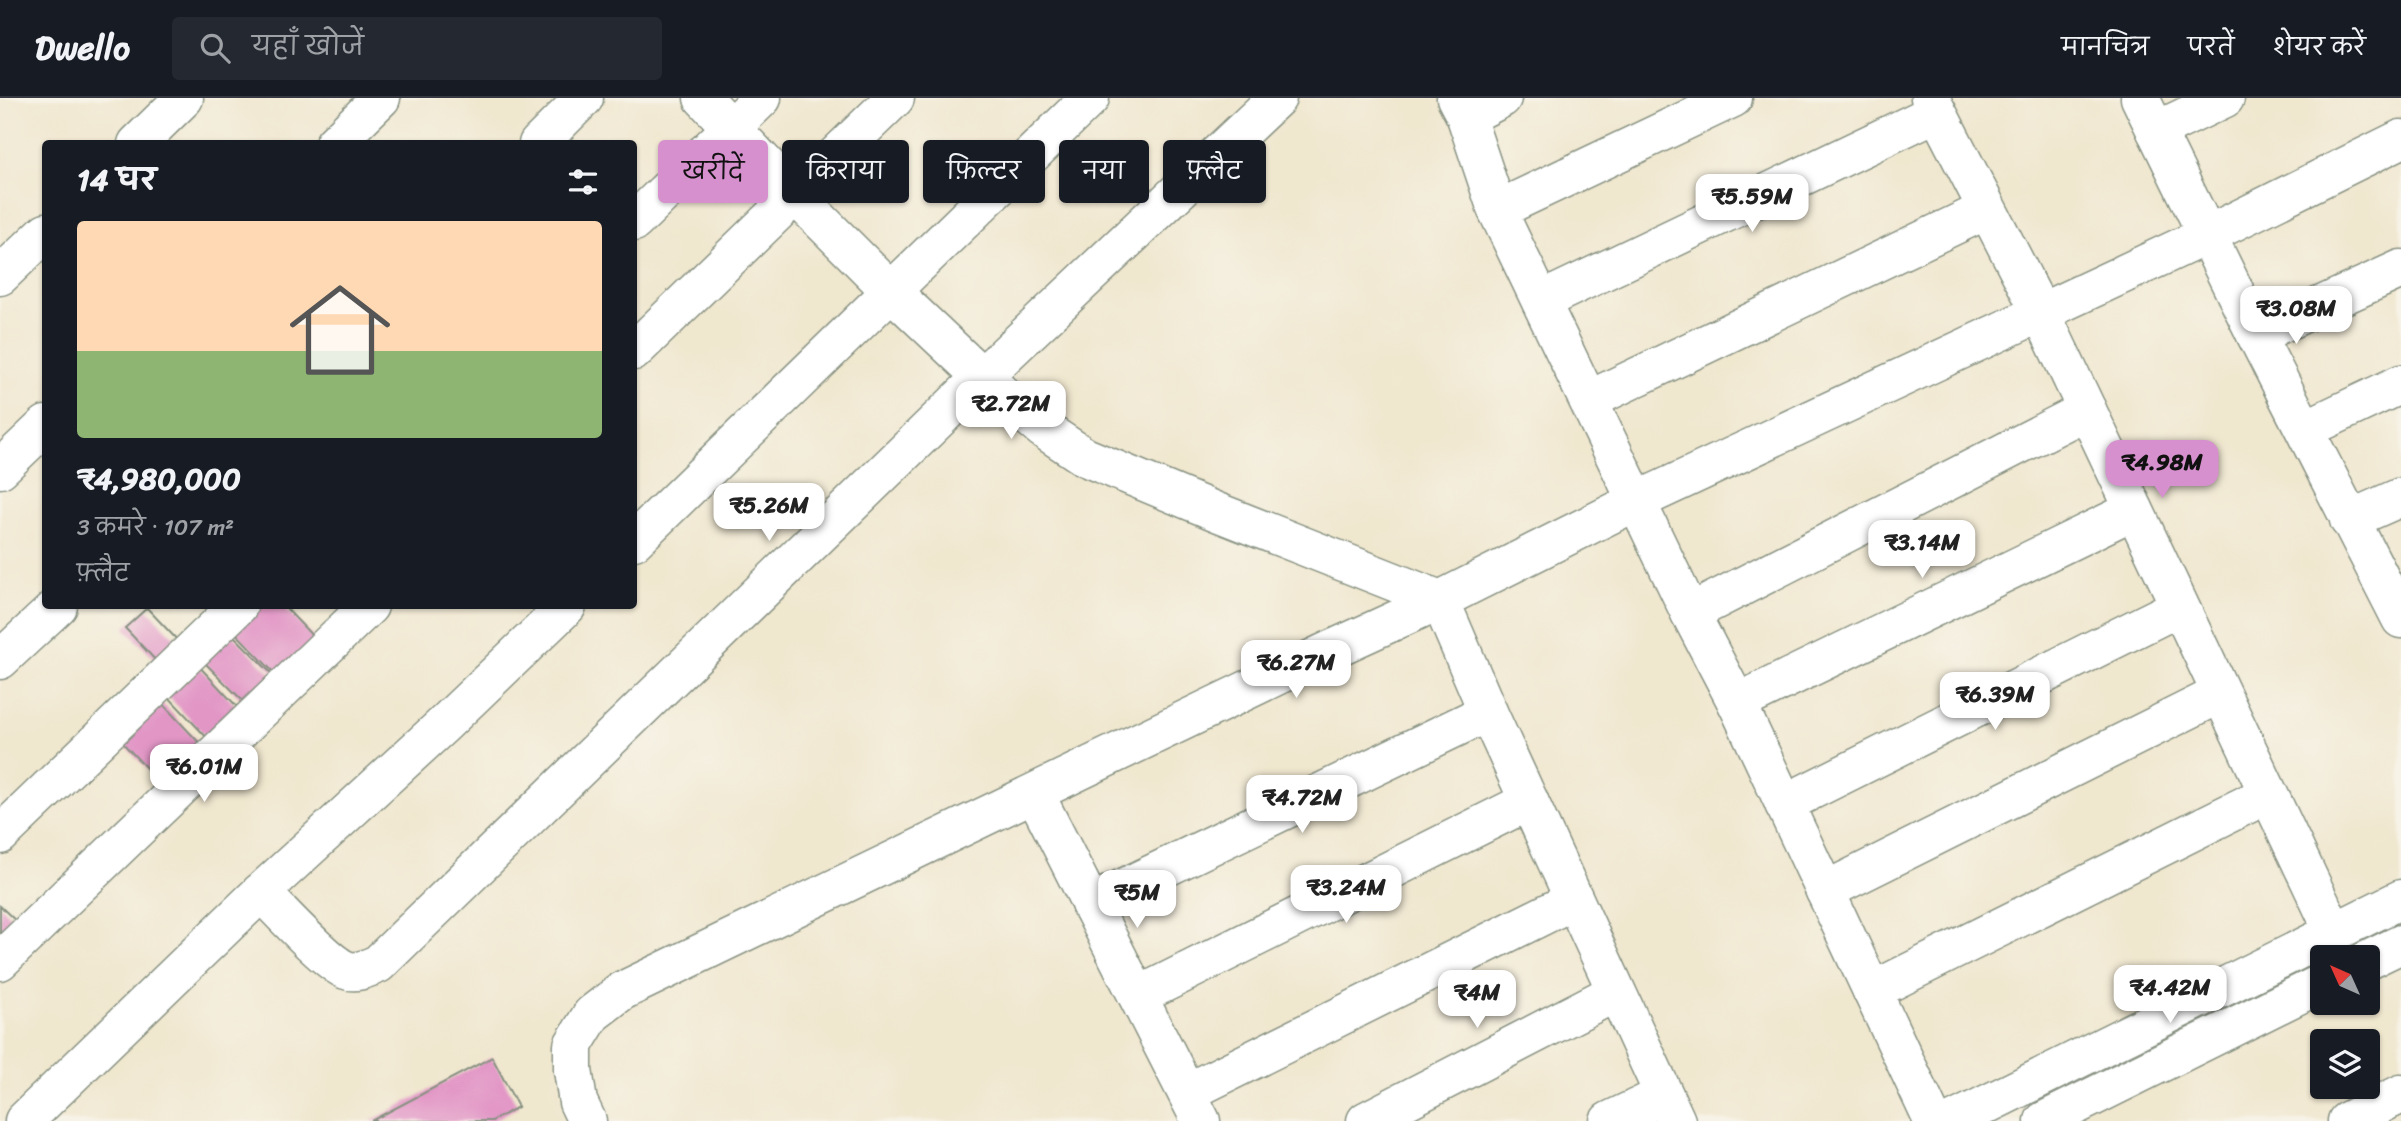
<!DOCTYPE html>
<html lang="hi">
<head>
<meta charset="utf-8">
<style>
  :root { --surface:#171b24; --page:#242831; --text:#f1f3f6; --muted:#9ea1a6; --line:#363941; --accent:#d690ce }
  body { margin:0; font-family:Sriracha,"Playpen Sans Deva",sans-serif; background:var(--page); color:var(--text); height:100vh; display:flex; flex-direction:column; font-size:26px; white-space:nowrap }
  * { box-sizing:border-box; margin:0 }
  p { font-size:23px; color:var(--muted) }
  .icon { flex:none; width:38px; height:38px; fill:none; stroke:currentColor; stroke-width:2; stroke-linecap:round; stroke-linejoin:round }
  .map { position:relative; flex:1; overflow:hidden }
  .sheet { position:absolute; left:42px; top:42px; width:595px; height:469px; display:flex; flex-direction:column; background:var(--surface); border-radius:7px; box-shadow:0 2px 5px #0004 }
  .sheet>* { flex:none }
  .banner { position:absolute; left:658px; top:42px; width:665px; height:63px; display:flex; gap:14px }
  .needle { width:46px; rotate:315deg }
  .controls { position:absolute; left:2310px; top:847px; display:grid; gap:14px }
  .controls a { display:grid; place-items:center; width:70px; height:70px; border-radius:7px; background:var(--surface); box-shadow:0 2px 5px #0004; font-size:35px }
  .price { position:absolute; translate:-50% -60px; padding:0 16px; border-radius:14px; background:#fff; color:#222; font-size:23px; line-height:46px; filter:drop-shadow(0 2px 4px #0008) }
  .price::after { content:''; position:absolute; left:50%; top:42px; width:21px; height:16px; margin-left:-10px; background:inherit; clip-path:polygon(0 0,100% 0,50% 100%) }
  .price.on { background:var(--accent); color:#111 }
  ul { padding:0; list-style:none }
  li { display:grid; align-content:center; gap:14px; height:371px; padding:0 35px }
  li span { display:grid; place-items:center; height:217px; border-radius:7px; color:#555 }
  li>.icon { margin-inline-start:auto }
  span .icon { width:126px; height:126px; fill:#fffc; stroke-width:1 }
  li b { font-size:30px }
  h2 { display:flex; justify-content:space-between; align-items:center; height:84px; padding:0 35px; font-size:30px }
  .pill { padding:0 24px; border-radius:7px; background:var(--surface); box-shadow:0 2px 5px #0004; font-size:24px; line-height:63px }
  .pill.on { background:var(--accent); color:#111 }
  header { display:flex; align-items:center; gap:42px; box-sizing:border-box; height:98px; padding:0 35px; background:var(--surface); border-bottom:2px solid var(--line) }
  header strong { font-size:33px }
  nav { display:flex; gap:38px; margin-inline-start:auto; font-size:24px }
  .search { width:490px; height:63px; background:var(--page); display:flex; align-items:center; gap:18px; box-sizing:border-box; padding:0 24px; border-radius:7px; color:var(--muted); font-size:26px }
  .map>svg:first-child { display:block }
  .building { fill:#e296c6 }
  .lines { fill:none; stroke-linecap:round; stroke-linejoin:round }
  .minor-casing { stroke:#889282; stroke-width:41 }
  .minor { stroke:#fff; stroke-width:38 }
</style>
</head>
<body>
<header>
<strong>Dwello</strong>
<div class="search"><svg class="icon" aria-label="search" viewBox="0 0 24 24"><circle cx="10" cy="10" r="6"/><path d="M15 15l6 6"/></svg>यहाँ खोजें</div>
<nav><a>मानचित्र</a><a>परतें</a><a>शेयर करें</a></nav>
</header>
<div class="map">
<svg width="2401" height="1023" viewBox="0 0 2401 1023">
  <rect width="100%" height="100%" fill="#f7f3e8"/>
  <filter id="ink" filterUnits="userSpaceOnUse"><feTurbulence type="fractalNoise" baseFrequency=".0143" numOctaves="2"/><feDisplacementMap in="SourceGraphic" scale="14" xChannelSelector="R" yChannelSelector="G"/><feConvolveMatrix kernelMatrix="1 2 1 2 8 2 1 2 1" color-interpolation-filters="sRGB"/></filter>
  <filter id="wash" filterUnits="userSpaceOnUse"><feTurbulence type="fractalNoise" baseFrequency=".00686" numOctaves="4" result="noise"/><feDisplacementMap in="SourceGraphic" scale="28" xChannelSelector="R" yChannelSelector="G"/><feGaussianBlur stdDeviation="1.57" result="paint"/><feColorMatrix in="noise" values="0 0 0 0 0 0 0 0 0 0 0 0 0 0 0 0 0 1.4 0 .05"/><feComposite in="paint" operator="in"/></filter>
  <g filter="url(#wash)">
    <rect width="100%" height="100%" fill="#f0e7cf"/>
    <g id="blocks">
      <g class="building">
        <path d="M 253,508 L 284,508 L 318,544 L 280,581 L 230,529 Z"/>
        <path d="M 147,510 L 182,547 L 160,567 L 125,530 Z"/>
        <path d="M 226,530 L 279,583 L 251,611 L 198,558 Z"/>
        <path d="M 195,564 L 243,615 L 212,645 L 164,594 Z"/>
        <path d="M 159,602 L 206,652 L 165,690 L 119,641 Z"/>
        <path d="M 0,808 L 18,825 L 0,845 Z"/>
        <path d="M 492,959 L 518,1009 L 492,1023 L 371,1023 Z"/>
      </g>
    </g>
  </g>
  <g filter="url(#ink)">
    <use href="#blocks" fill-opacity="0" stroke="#889282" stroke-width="2"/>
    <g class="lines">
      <g class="minor-casing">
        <g id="minor">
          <path d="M 703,0 L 795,97 L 892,194 L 982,279 L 1043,331 L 1085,359 L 1217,414 L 1440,502 L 1488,614 L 1676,1023"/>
          <path d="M 1456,0 L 1466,19 L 1497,112 L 1690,515 L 1737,605 L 1933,1023"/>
          <path d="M 1930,0 L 2041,215 L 2334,834"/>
          <path d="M 2140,0 L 2256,237 L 2401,521"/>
          <path d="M 1466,19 L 1502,0"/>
          <path d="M 2156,33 L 2225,0"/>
          <path d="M 137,46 L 184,0"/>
          <path d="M 334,46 L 381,0"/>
          <path d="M 538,46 L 584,0"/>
          <path d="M 1497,112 L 1733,0"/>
          <path d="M 634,124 L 762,0"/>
          <path d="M 0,178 L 46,134"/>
          <path d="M 1541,203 L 1937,14"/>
          <path d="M 2256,237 L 2401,171"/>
          <path d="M 634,253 L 895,0"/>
          <path d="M 1589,302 L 1986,112"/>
          <path d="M 2306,331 L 2401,286"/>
          <path d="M 0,371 L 46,327"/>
          <path d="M 2349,422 L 2401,399"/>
          <path d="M 634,443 L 1090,0"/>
          <path d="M 1690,515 L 2087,312"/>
          <path d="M 0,562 L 58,508"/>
          <path d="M 1737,605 L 2134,412"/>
          <path d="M 1035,696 L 1201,1023"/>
          <path d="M 1784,706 L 2179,509"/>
          <path d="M 0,737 L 238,508"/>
          <path d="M 1825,793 L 2220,596"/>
          <path d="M 261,794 C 278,811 327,865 346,872 C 356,876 368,870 378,866 L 982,279 L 1277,0"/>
          <path d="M 1090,806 L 1488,614"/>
          <path d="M 2368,862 L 2401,846"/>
          <path d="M 0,863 L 369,508"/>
          <path d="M 1872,893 L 2268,696"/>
          <path d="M 1138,898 L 1529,703"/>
          <path d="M 1188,994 L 1574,802"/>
          <path d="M 24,1023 L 261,794 L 441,629 L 567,508"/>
          <path d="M 587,1023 L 578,1004 L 573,972 L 573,947 L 592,916 L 622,893 L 1324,555 L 1440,502 L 1637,403 L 2207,137 L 2401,41"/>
          <path d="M 1366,1023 L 1616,894"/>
          <path d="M 1609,1023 L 1664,997"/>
          <path d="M 1953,1023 L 2401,801"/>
          <path d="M 2044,1023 L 2322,885"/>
          <path d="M 2347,1023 L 2401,996"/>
        </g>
      </g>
      <use href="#minor" class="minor"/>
    </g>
  </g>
</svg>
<div class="controls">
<a><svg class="needle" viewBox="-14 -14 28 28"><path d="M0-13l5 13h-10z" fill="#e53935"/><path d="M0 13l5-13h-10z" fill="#9ea1a6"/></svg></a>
<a><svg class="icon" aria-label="layers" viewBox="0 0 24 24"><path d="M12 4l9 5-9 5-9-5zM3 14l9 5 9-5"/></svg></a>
</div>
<b class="price" style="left:1752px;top:136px">₹5.59M</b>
<b class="price" style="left:2296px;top:248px">₹3.08M</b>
<b class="price" style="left:1011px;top:343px">₹2.72M</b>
<b class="price on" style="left:2162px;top:402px">₹4.98M</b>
<b class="price" style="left:769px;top:445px">₹5.26M</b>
<b class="price" style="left:1922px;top:482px">₹3.14M</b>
<b class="price" style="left:1296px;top:602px">₹6.27M</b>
<b class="price" style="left:1995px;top:634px">₹6.39M</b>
<b class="price" style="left:204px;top:706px">₹6.01M</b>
<b class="price" style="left:1302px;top:737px">₹4.72M</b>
<b class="price" style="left:1346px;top:827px">₹3.24M</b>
<b class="price" style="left:1137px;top:832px">₹5M</b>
<b class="price" style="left:2170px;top:927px">₹4.42M</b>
<b class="price" style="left:1477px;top:932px">₹4M</b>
<div class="banner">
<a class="pill on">खरीदें</a>
<a class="pill">किराया</a>
<a class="pill">फ़िल्टर</a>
<a class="pill">नया</a>
<a class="pill">फ़्लैट</a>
</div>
<section class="sheet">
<h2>14 घर<svg class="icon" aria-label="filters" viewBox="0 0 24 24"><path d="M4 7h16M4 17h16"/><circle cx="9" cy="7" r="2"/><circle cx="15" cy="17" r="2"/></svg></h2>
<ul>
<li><span style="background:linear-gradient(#ffd9b3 60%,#8fb573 0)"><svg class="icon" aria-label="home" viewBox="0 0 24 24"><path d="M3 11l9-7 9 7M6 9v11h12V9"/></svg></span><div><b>₹4,980,000</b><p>3 कमरे · 107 m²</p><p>फ़्लैट</p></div></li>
</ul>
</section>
</div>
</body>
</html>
